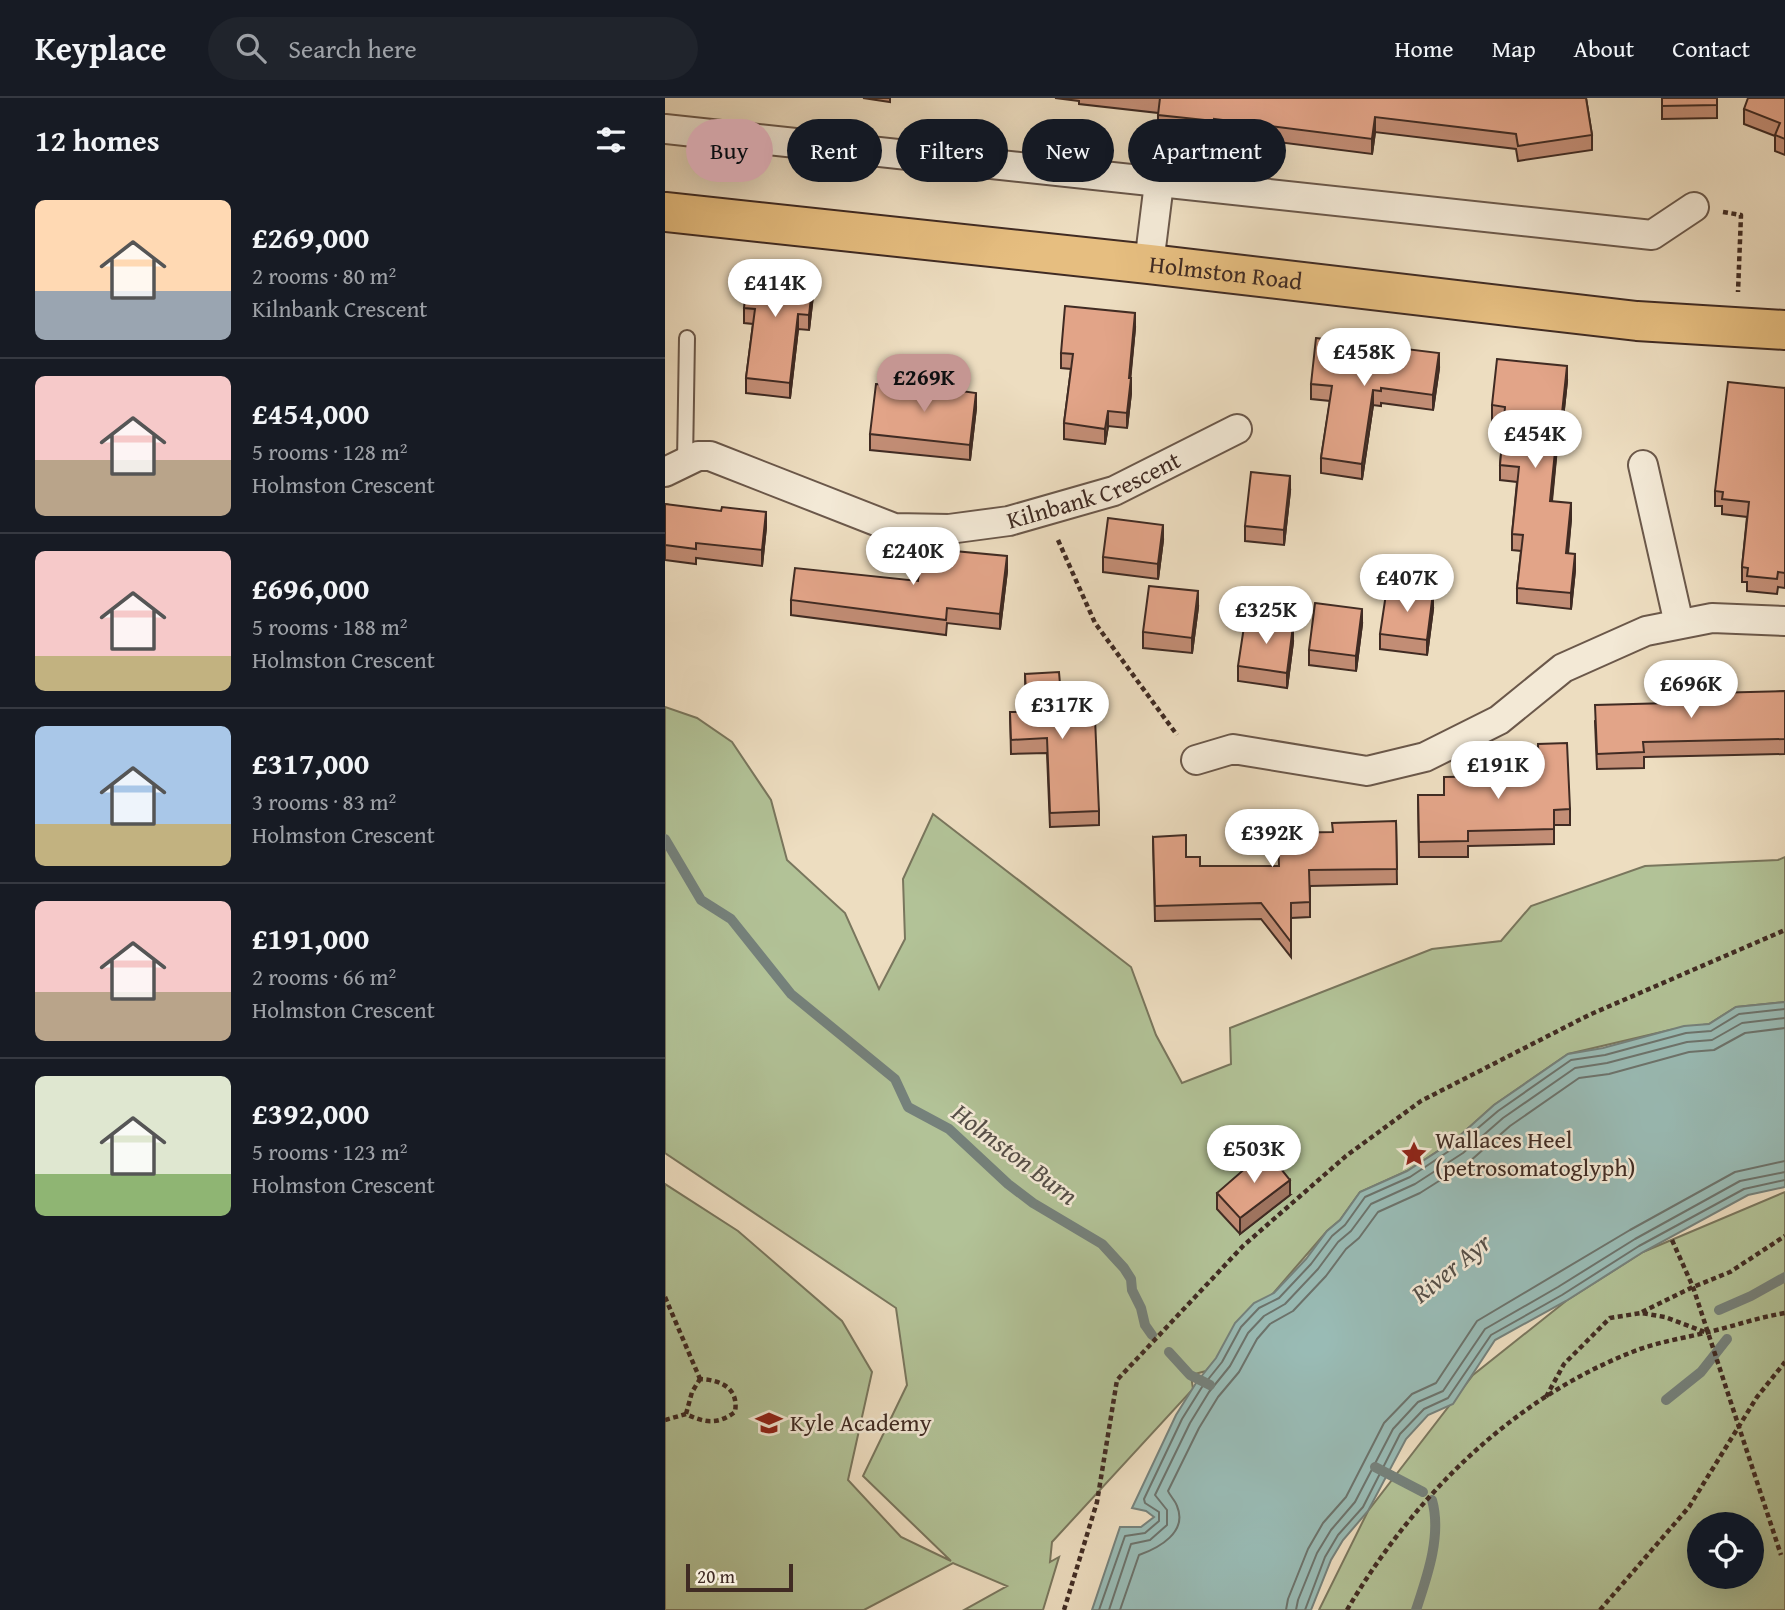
<!DOCTYPE html>
<html lang="en">
<head>
<meta charset="utf-8">
<style>
  :root { --surface:#171b24; --page:#20242c; --text:#f1f3f6; --muted:#9ea1a6; --line:#363941; --accent:#c59692 }
  body { margin:0; font-family:"Gentium Book Plus",serif; background:var(--page); color:var(--text); height:100vh; display:flex; flex-direction:column; font-size:26px; white-space:nowrap }
  * { box-sizing:border-box; margin:0 }
  p { font-size:23px; color:var(--muted) }
  .icon { flex:none; width:38px; height:38px; fill:none; stroke:currentColor; stroke-width:2; stroke-linecap:round; stroke-linejoin:round }
  .map { position:relative; flex:1; overflow:hidden }
  .side { display:flex; flex-direction:column; background:var(--surface); width:665px }
  .side>* { flex:none }
  .hud { position:absolute; left:21px; top:21px; width:665px; height:63px; display:flex; gap:14px }
  .controls { position:absolute; left:1022px; top:1414px; display:grid; gap:14px }
  .controls a { display:grid; place-items:center; width:77px; height:77px; border-radius:50%; background:var(--surface); box-shadow:0 7px 28px #0002; font-size:35px }
  .scale { position:absolute; left:21px; bottom:18px; width:107px; box-sizing:border-box; padding-left:7px; border:4px solid #402b23; border-top:0; font-size:19px; line-height:24px; white-space:nowrap; color:#402b23; -webkit-text-stroke:5px #f3e9d6; paint-order:stroke }
  .price { position:absolute; translate:-50% -60px; padding:0 16px; border-radius:24px; background:#fff; color:#222; font-size:23px; line-height:46px; filter:drop-shadow(0 2px 4px #0008) }
  .price::after { content:''; position:absolute; left:50%; top:42px; width:21px; height:16px; margin-left:-10px; background:inherit; clip-path:polygon(0 0,100% 0,50% 100%) }
  .price.current { background:var(--accent); color:#111 }
  ul { padding:0; list-style:none }
  li { display:flex; align-items:center; gap:21px; height:175px; padding:0 35px }
  li+li { border-top:2px solid var(--line) }
  li span { display:grid; place-items:center; flex:none; width:196px; height:140px; border-radius:10px; color:#555 }
  li>.icon { margin-inline-start:auto }
  span .icon { width:84px; height:84px; fill:#fffc; stroke-width:1 }
  li b { font-size:30px }
  h2 { display:flex; justify-content:space-between; align-items:center; height:84px; padding:0 35px; font-size:30px }
  .chip { padding:0 24px; border-radius:32px; background:var(--surface); box-shadow:0 7px 28px #0002; font-size:24px; line-height:63px }
  .chip.current { background:var(--accent); color:#111 }
  header { display:flex; align-items:center; gap:42px; box-sizing:border-box; height:98px; padding:0 35px; background:var(--surface); border-bottom:2px solid var(--line) }
  header strong { font-size:33px }
  nav { display:flex; gap:38px; margin-inline-start:auto; font-size:24px }
  .search { width:490px; height:63px; background:var(--page); display:flex; align-items:center; gap:18px; box-sizing:border-box; padding:0 24px; border-radius:38px; color:var(--muted); font-size:26px }
  main { display:flex; flex:1; min-height:0 }
  .map>svg:first-child { display:block }
  .green { fill:#b2c297; stroke:#79765d; stroke-width:2; fill-rule:evenodd }
  .water { fill:#99bbb5; stroke:#75817b; stroke-width:2 }
  .lines { fill:none; stroke-linecap:round; stroke-linejoin:round }
  .shore { stroke:#6c736c; stroke-width:2 }
  .stream { stroke:#75817b; stroke-width:10 }
  .lane-casing { stroke:#6b584a; stroke-width:18 }
  .street-casing { stroke:#6b584a; stroke-width:32 }
  .primary-casing { stroke:#402b23; stroke-width:42 }
  .path { stroke:#402b23; stroke-width:4.5; stroke-dasharray:5 3.5; stroke-linecap:butt }
  .lane { stroke:#f3e9d6; stroke-width:14 }
  .street { stroke:#f3e9d6; stroke-width:28 }
  .primary { stroke:#e6be80; stroke-width:38 }
  .wall { fill:#c28d75; stroke:#402b23; stroke-width:2 }
  .shaded-wall { fill:#9e735f; stroke:#402b23; stroke-width:2 }
  .building { fill:#e2a488; stroke:#402b23; stroke-width:2 }
  .labels { text-anchor:middle; stroke-width:5; stroke-linejoin:round; paint-order:stroke }
  .street-label { font-size:24px; fill:#402b23; stroke:#f3e9d6 }
  .poi-label { font-size:24px; fill:#402b23; stroke:#f3e9d6; text-anchor:start }
  .water-label { font-size:26px; font-style:italic; fill:#564f48; stroke:#f3e9d6 }
</style>
</head>
<body>
<header>
<strong>Keyplace</strong>
<div class="search"><svg class="icon" aria-label="search" viewBox="0 0 24 24"><circle cx="10" cy="10" r="6"/><path d="M15 15l6 6"/></svg>Search here</div>
<nav><a>Home</a><a>Map</a><a>About</a><a>Contact</a></nav>
</header>
<main>
<section class="side">
<h2>12 homes<svg class="icon" aria-label="filters" viewBox="0 0 24 24"><path d="M4 7h16M4 17h16"/><circle cx="9" cy="7" r="2"/><circle cx="15" cy="17" r="2"/></svg></h2>
<ul>
<li><span style="background:linear-gradient(#ffd9b3 65%,#9aa5b1 0)"><svg class="icon" aria-label="home" viewBox="0 0 24 24"><path d="M3 11l9-7 9 7M6 9v11h12V9"/></svg></span><div><b>£269,000</b><p>2 rooms · 80 m²</p><p>Kilnbank Crescent</p></div></li>
<li><span style="background:linear-gradient(#f6c9c9 60%,#b9a48a 0)"><svg class="icon" aria-label="home" viewBox="0 0 24 24"><path d="M3 11l9-7 9 7M6 9v11h12V9"/></svg></span><div><b>£454,000</b><p>5 rooms · 128 m²</p><p>Holmston Crescent</p></div></li>
<li><span style="background:linear-gradient(#f6c9c9 75%,#c2b280 0)"><svg class="icon" aria-label="home" viewBox="0 0 24 24"><path d="M3 11l9-7 9 7M6 9v11h12V9"/></svg></span><div><b>£696,000</b><p>5 rooms · 188 m²</p><p>Holmston Crescent</p></div></li>
<li><span style="background:linear-gradient(#a9c7e8 70%,#c2b280 0)"><svg class="icon" aria-label="home" viewBox="0 0 24 24"><path d="M3 11l9-7 9 7M6 9v11h12V9"/></svg></span><div><b>£317,000</b><p>3 rooms · 83 m²</p><p>Holmston Crescent</p></div></li>
<li><span style="background:linear-gradient(#f6c9c9 65%,#b9a48a 0)"><svg class="icon" aria-label="home" viewBox="0 0 24 24"><path d="M3 11l9-7 9 7M6 9v11h12V9"/></svg></span><div><b>£191,000</b><p>2 rooms · 66 m²</p><p>Holmston Crescent</p></div></li>
<li><span style="background:linear-gradient(#dfe7d0 70%,#8fb573 0)"><svg class="icon" aria-label="home" viewBox="0 0 24 24"><path d="M3 11l9-7 9 7M6 9v11h12V9"/></svg></span><div><b>£392,000</b><p>5 rooms · 123 m²</p><p>Holmston Crescent</p></div></li>
</ul>
</section>
<div class="map">
<svg width="1120" height="1512" viewBox="0 0 1120 1512">
  <rect width="100%" height="100%" fill="#edddc0"/>
  <filter id="stains"><feTurbulence type="fractalNoise" baseFrequency=".00286" numOctaves="4"/><feColorMatrix values="0 0 0 0 .2 0 0 0 0 .09 0 0 0 0 .02 0 0 0 .5 -.17"/></filter>
  <radialGradient id="worn" r=".72"><stop offset=".6" stop-color="#630" stop-opacity="0"/><stop offset="1" stop-color="#630" stop-opacity=".3"/></radialGradient>
  <g class="green">
    <path d="M 0,609 L 32,620 L 67,644 L 106,702 L 122,762 L 180,815 L 214,891 L 240,841 L 238,781 L 268,716 L 466,869 L 491,937 L 517,985 L 566,966 L 565,930 L 767,851 L 836,843 L 866,808 L 980,768 L 1113,762 L 1120,759 L 1120,904 L 1071,909 L 1044,926 L 1005,932 L 903,956 L 829,1007 L 790,1042 L 742,1073 L 695,1094 L 675,1122 L 662,1133 L 541,1273 L 526,1277 L 528,1291 L 387,1444 L 385,1464 L 394,1459 L 378,1512 L 299,1512 L 342,1488 L 288,1465 L 199,1512 L 0,1512 L 0,1086 L 73,1133 L 177,1223 L 207,1274 L 183,1382 L 236,1439 L 286,1463 L 198,1378 L 242,1287 L 231,1210 L 0,1055 Z"/>
    <path d="M 1120,1094 L 1120,1512 L 654,1512 L 703,1413 L 808,1277 L 901,1203 L 978,1154 ZM 1034,1426 L 1087,1426 L 1087,1479 L 1034,1479 Z"/>
  </g>
  <path class="water" d="M 1120,904 L 1120,1089 L 1083,1097 L 978,1154 L 901,1203 L 830,1242 L 788,1306 L 763,1317 L 741,1341 L 703,1413 L 678,1442 L 666,1462 L 646,1512 L 427,1512 L 455,1429 L 476,1429 L 489,1419 L 481,1413 L 467,1410 L 511,1317 L 531,1285 L 551,1260 L 570,1225 L 589,1205 L 609,1195 L 641,1161 L 662,1133 L 675,1122 L 695,1094 L 742,1073 L 790,1042 L 829,1007 L 903,956 L 938,950 L 1019,928 L 1044,926 L 1071,909 Z"/>
  <g class="lines">
    <g class="shore">
      <path d="M 434,1512 L 460,1438 L 480,1435 L 494,1423 L 494,1414 L 480,1405 L 479,1401 L 517,1321 L 537,1289 L 557,1264 L 576,1229 L 594,1210 L 614,1200 L 646,1166 L 667,1138 L 680,1127 L 700,1099 L 745,1079 L 793,1047 L 833,1013 L 906,962 L 940,957 L 1021,935 L 1046,933 L 1074,916 L 1120,911"/>
      <path d="M 444,1512 L 466,1446 L 485,1442 L 502,1427 L 502,1412 L 490,1397 L 525,1325 L 544,1294 L 565,1268 L 583,1235 L 599,1218 L 620,1206 L 653,1171 L 673,1144 L 686,1133 L 706,1106 L 750,1086 L 798,1055 L 838,1020 L 910,970 L 942,965 L 1022,944 L 1047,942 L 1077,925 L 1120,920"/>
      <path d="M 455,1512 L 474,1457 C 494,1450 523,1434 512,1408 C 510,1402 505,1398 503,1393 L 534,1330 L 553,1299 L 574,1274 L 592,1241 L 605,1226 L 628,1213 L 661,1178 L 681,1151 L 694,1140 L 713,1114 L 755,1095 L 804,1064 L 845,1028 L 914,980 L 944,976 L 1024,954 L 1049,952 L 1080,935 L 1120,930"/>
      <path d="M 621,1512 L 623,1501 L 643,1451 L 658,1425 L 681,1399 L 719,1325 L 747,1296 L 771,1285 L 812,1223 L 965,1132 L 1070,1074 L 1120,1063"/>
      <path d="M 631,1512 L 633,1502 L 652,1455 L 666,1432 L 690,1404 L 728,1331 L 753,1304 L 778,1293 L 820,1231 L 893,1189 L 970,1141 L 1075,1083 L 1120,1074"/>
      <path d="M 640,1512 L 660,1459 L 673,1437 L 698,1409 L 735,1336 L 759,1311 L 783,1300 L 826,1237 L 897,1197 L 974,1148 L 1079,1091 L 1120,1082"/>
    </g>
    <g class="stream">
      <path d="M 0,741 L 36,802 L 66,821 L 126,896 L 230,981 L 243,1009 L 284,1031 L 343,1086 L 368,1105 L 437,1146 L 459,1170 L 466,1181 L 467,1192 L 476,1210 L 480,1227 L 487,1237"/>
      <path d="M 1054,1212 L 1086,1198 L 1120,1179"/>
      <path d="M 504,1254 L 525,1277 L 545,1287"/>
      <path d="M 1001,1302 L 1036,1274 L 1062,1241"/>
      <path d="M 710,1369 L 758,1394"/>
      <path d="M 751,1512 C 762,1479 777,1437 767,1402"/>
    </g>
    <g class="lane-casing">
      <path id="lane" d="M 20,363 L 22,240"/>
    </g>
    <g class="street-casing">
      <g id="street">
        <path d="M 0,31 L 987,137 L 1029,109"/>
        <path d="M 484,166 L 494,85"/>
        <path d="M 978,367 L 1014,526"/>
        <path id="s1" d="M 0,374 L 33,358 L 45,358 L 229,430 L 284,431 L 344,423 L 449,393 L 572,331"/>
        <path d="M 531,662 L 568,651 L 702,673 L 760,659 L 834,622 L 898,570 L 981,533 L 1047,520 L 1120,523"/>
      </g>
    </g>
    <g class="primary-casing">
      <g id="primary">
        <path id="s2" d="M 0,114 L 484,166 L 972,223 L 1120,232"/>
      </g>
    </g>
    <g class="path">
      <path d="M 1058,114 L 1076,117 L 1073,194"/>
      <path d="M 393,442 L 430,525 L 512,637"/>
      <path d="M 1007,1142 L 1028,1189 L 1116,1457"/>
      <path d="M 0,1199 L 35,1281"/>
      <path d="M 977,1214 L 1028,1189 L 1065,1174 L 1120,1138"/>
      <path d="M 881,1299 L 899,1266 L 945,1220 L 976,1215 L 1000,1219 L 1040,1234"/>
      <path d="M 21,1316 L 27,1294 L 35,1281"/>
      <path d="M 0,1322 L 21,1316 C 40,1325 52,1327 70,1314 C 74,1290 56,1282 35,1281"/>
      <path d="M 399,1512 L 432,1404 L 452,1282 L 578,1148 L 681,1058 L 756,1003 L 924,917 L 1120,832"/>
      <path d="M 682,1512 C 749,1398 849,1298 975,1251 C 998,1243 1024,1239 1048,1233 C 1072,1227 1095,1219 1120,1215"/>
      <path d="M 935,1512 L 1024,1409 L 1092,1299 L 1120,1264"/>
    </g>
    <use href="#lane" class="lane"/>
    <use href="#street" class="street"/>
    <use href="#primary" class="primary"/>
  </g>
  <g class="wall">
    <path d="M 198,0 L 225,0 L 225,4 Z"/>
    <path d="M 390,0 L 921,0 L 927,37 L 927,52 L 853,63 L 851,51 L 710,34 L 707,56 L 549,36 L 549,38 L 493,32 L 493,15 L 414,6 L 414,3 Z"/>
    <path d="M 997,0 L 1052,0 L 1052,20 L 997,21 Z"/>
    <path d="M 1120,0 L 1120,57 L 1110,53 L 1110,38 L 1079,26 L 1079,11 Z"/>
    <path d="M 149,189 L 144,232 L 133,231 L 125,300 L 81,295 L 81,280 L 88,226 L 79,225 L 79,210 Z"/>
    <path d="M 470,230 L 465,280 L 466,295 L 462,330 L 443,328 L 440,346 L 399,341 L 399,325 L 406,271 L 396,270 L 396,255 Z"/>
    <path d="M 774,270 L 768,312 L 716,305 L 716,308 L 708,307 L 697,381 L 656,375 L 656,360 L 665,303 L 646,301 L 646,286 Z"/>
    <path d="M 902,283 L 897,330 L 894,329 L 887,403 L 906,421 L 903,456 L 910,472 L 906,511 L 852,505 L 852,490 L 856,453 L 847,452 L 847,436 L 852,384 L 835,382 L 835,367 L 839,324 L 827,323 L 827,307 Z"/>
    <path d="M 1120,290 L 1120,490 L 1113,489 L 1112,496 L 1082,493 L 1082,484 L 1077,484 L 1077,469 L 1082,419 L 1057,416 L 1057,408 L 1050,408 L 1050,393 Z"/>
    <path d="M 311,310 L 305,362 L 205,352 L 205,336 Z"/>
    <path d="M 625,393 L 619,447 L 580,443 L 580,428 Z"/>
    <path d="M 0,406 L 101,429 L 97,468 L 31,460 L 31,466 L 0,462 Z"/>
    <path d="M 498,442 L 493,481 L 438,474 L 438,459 Z"/>
    <path d="M 342,473 L 335,531 L 282,525 L 281,537 L 126,517 L 126,502 L 253,483 Z"/>
    <path d="M 533,509 L 527,555 L 478,550 L 478,534 Z"/>
    <path d="M 768,511 L 762,557 L 715,551 L 715,536 Z"/>
    <path d="M 697,526 L 691,573 L 644,567 L 644,552 Z"/>
    <path d="M 628,544 L 622,590 L 573,583 L 573,568 Z"/>
    <path d="M 360,576 L 396,598 L 434,713 L 434,727 L 385,729 L 382,655 L 346,656 L 345,614 L 361,614 Z"/>
    <path d="M 1120,593 L 1120,656 L 979,659 L 979,670 L 932,671 L 930,623 L 1006,605 Z"/>
    <path d="M 873,646 L 905,711 L 905,727 L 889,727 L 889,746 L 803,748 L 803,759 L 754,759 L 753,697 L 779,697 L 841,678 L 873,674 Z"/>
    <path d="M 731,723 L 732,786 L 645,788 L 645,819 L 626,820 L 626,859 L 596,821 L 490,823 L 488,739 L 535,768 L 614,768 L 668,734 Z"/>
    <path d="M 552,1095 L 625,1097 L 575,1136 L 552,1111 Z"/>
  </g>
  <g class="shaded-wall">
    <path d="M 710,19 L 710,34 L 707,56 L 707,41 Z"/>
    <path d="M 149,174 L 149,189 L 144,232 L 144,217 Z"/>
    <path d="M 470,215 L 470,230 L 464,295 L 464,280 Z"/>
    <path d="M 133,216 L 133,231 L 125,300 L 125,285 Z"/>
    <path d="M 774,255 L 774,270 L 768,312 L 768,297 Z"/>
    <path d="M 902,268 L 902,283 L 897,330 L 897,315 Z"/>
    <path d="M 466,280 L 466,295 L 462,330 L 462,315 Z"/>
    <path d="M 708,292 L 708,307 L 697,381 L 697,366 Z"/>
    <path d="M 311,295 L 311,310 L 305,362 L 305,347 Z"/>
    <path d="M 443,313 L 443,328 L 440,346 L 440,331 Z"/>
    <path d="M 894,314 L 894,329 L 885,418 L 885,403 Z"/>
    <path d="M 625,378 L 625,393 L 619,447 L 619,432 Z"/>
    <path d="M 906,405 L 906,421 L 901,471 L 901,455 Z"/>
    <path d="M 101,414 L 101,429 L 97,468 L 97,452 Z"/>
    <path d="M 498,427 L 498,442 L 493,481 L 493,466 Z"/>
    <path d="M 910,456 L 910,472 L 906,511 L 906,495 Z"/>
    <path d="M 342,458 L 342,473 L 335,531 L 335,516 Z"/>
    <path d="M 533,493 L 533,509 L 527,555 L 527,540 Z"/>
    <path d="M 768,495 L 768,511 L 762,557 L 762,542 Z"/>
    <path d="M 697,511 L 697,526 L 691,573 L 691,558 Z"/>
    <path d="M 628,528 L 628,544 L 622,590 L 622,575 Z"/>
    <path d="M 625,1082 L 625,1097 L 575,1136 L 575,1120 Z"/>
  </g>
  <g class="building">
    <path d="M 495,0 L 921,0 L 927,37 L 853,48 L 851,36 L 710,19 L 707,41 L 549,21 L 549,23 L 493,17 Z"/>
    <path d="M 997,0 L 1052,0 L 1052,7 L 997,8 Z"/>
    <path d="M 1083,0 L 1120,0 L 1120,41 L 1110,37 L 1115,25 L 1079,11 Z"/>
    <path d="M 83,168 L 149,174 L 144,217 L 133,216 L 125,285 L 81,280 L 90,211 L 79,210 Z"/>
    <path d="M 400,208 L 470,215 L 464,280 L 466,280 L 462,315 L 443,313 L 440,331 L 399,325 L 408,256 L 396,255 Z"/>
    <path d="M 651,240 L 774,255 L 768,297 L 716,290 L 716,293 L 708,292 L 697,366 L 656,360 L 667,288 L 646,286 Z"/>
    <path d="M 832,261 L 902,268 L 897,315 L 894,314 L 885,403 L 906,405 L 901,455 L 910,456 L 906,495 L 852,490 L 858,437 L 847,436 L 854,369 L 835,367 L 840,309 L 827,307 Z"/>
    <path d="M 1063,284 L 1120,290 L 1120,475 L 1113,474 L 1112,481 L 1082,478 L 1083,470 L 1077,469 L 1084,404 L 1057,401 L 1058,394 L 1050,393 Z"/>
    <path d="M 211,286 L 274,294 L 274,290 L 311,295 L 305,347 L 205,336 Z"/>
    <path d="M 586,374 L 625,378 L 619,432 L 580,428 Z"/>
    <path d="M 0,406 L 56,413 L 57,409 L 101,414 L 97,452 L 31,445 L 31,451 L 0,447 Z"/>
    <path d="M 443,420 L 498,427 L 493,466 L 438,459 Z"/>
    <path d="M 257,450 L 342,458 L 335,516 L 282,510 L 281,522 L 126,502 L 130,470 L 253,483 Z"/>
    <path d="M 484,488 L 533,493 L 527,540 L 478,534 Z"/>
    <path d="M 722,489 L 768,495 L 762,542 L 715,536 Z"/>
    <path d="M 650,505 L 697,511 L 691,558 L 644,552 Z"/>
    <path d="M 580,522 L 628,528 L 622,575 L 573,568 Z"/>
    <path d="M 394,574 L 396,598 L 429,597 L 434,713 L 385,715 L 382,640 L 346,642 L 345,614 L 362,614 L 360,576 Z"/>
    <path d="M 1120,593 L 1120,641 L 978,644 L 979,654 L 932,656 L 930,607 L 1006,605 L 1006,596 Z"/>
    <path d="M 902,645 L 905,711 L 889,712 L 889,731 L 803,733 L 803,743 L 754,744 L 753,697 L 779,697 L 779,679 L 841,678 L 841,675 L 874,674 L 873,646 Z"/>
    <path d="M 731,723 L 732,771 L 644,772 L 645,804 L 626,805 L 626,844 L 596,805 L 490,808 L 488,739 L 521,737 L 521,759 L 535,759 L 535,768 L 614,768 L 613,735 L 668,734 L 667,725 Z"/>
    <path d="M 603,1055 L 625,1082 L 575,1120 L 552,1095 L 583,1068 Z"/>
  </g>
  <defs>
    <g id="sight-bare" transform="scale(2.1)"><path d="M0-6L1.8-2.2L6-1.7L2.9 1.2L3.7 5.4L0 3.3L-3.7 5.4L-2.9 1.2L-6-1.7L-1.8-2.2Z" fill="#8f2418" stroke="#f3e9d6" stroke-width="2.5" paint-order="stroke"/></g>
    <g id="school-bare" transform="scale(2.1)"><path d="M0-5L7-2L0 1L-7-2ZM-4 1L0 2.5L4 1V4Q0 6-4 4Z" fill="#8f2418" stroke="#f3e9d6" stroke-width="2.5" paint-order="stroke"/></g>
  </defs>
  <g fill-rule="evenodd">
    <use href="#sight-bare" x="749" y="1056"/>
    <use href="#school-bare" x="104" y="1325"/>
  </g>
  <g class="labels">
    <g class="street-label">
      <text dy="8" stroke="none"><textPath href="#s2" startOffset="564">Holmston Road</textPath></text>
      <text dy="8" stroke="none"><textPath href="#s1" startOffset="452">Kilnbank Crescent</textPath></text>
    </g>
    <g class="poi-label">
      <text x="770" y="1050">Wallaces Heel<tspan x="770" dy="28">(petrosomatoglyph)</tspan></text>
      <text x="125" y="1333">Kyle Academy</text>
    </g>
    <g class="water-label">
      <text transform="translate(350 1056) rotate(37)" y="9">Holmston Burn</text>
      <text transform="translate(786 1170) rotate(-39)" y="9">River Ayr</text>
    </g>
  </g>
  <rect width="100%" height="100%" filter="url(#stains)"/>
  <rect width="100%" height="100%" fill="url(#worn)"/>
</svg>
<div class="controls">
<a><svg class="icon" aria-label="locate" viewBox="0 0 24 24"><circle cx="12" cy="12" r="6"/><path d="M12 2v4M12 18v4M2 12h4M18 12h4"/></svg></a>
</div>
<div class="scale">20 m</div>
<b class="price" style="left:110px;top:221px">£414K</b>
<b class="price" style="left:699px;top:290px">£458K</b>
<b class="price current" style="left:259px;top:316px">£269K</b>
<b class="price" style="left:870px;top:372px">£454K</b>
<b class="price" style="left:248px;top:489px">£240K</b>
<b class="price" style="left:742px;top:516px">£407K</b>
<b class="price" style="left:601px;top:548px">£325K</b>
<b class="price" style="left:1026px;top:622px">£696K</b>
<b class="price" style="left:397px;top:643px">£317K</b>
<b class="price" style="left:833px;top:703px">£191K</b>
<b class="price" style="left:607px;top:771px">£392K</b>
<b class="price" style="left:589px;top:1087px">£503K</b>
<div class="hud">
<a class="chip current">Buy</a>
<a class="chip">Rent</a>
<a class="chip">Filters</a>
<a class="chip">New</a>
<a class="chip">Apartment</a>
</div>
</div>
</main>
</body>
</html>
